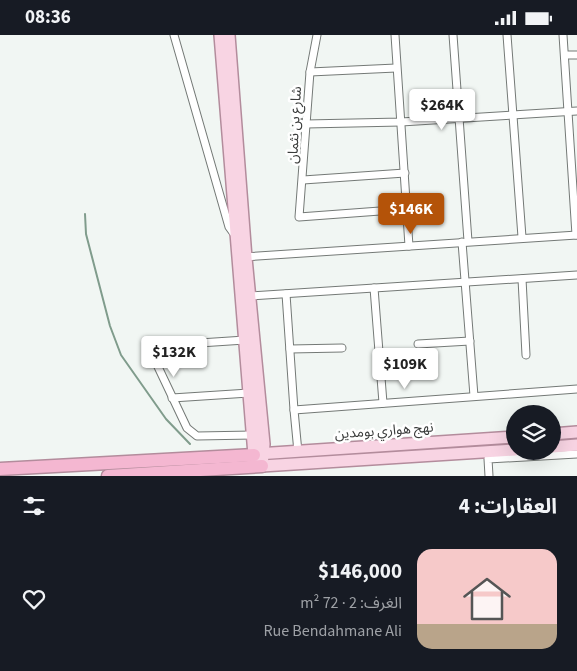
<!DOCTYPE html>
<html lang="ar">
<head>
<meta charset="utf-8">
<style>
  :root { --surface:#171b24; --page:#242831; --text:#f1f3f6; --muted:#9ea1a6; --accent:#b45309 }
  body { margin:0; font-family:"Source Sans 3","Noto Sans Arabic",sans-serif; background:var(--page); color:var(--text); direction:rtl; height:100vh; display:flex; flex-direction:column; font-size:19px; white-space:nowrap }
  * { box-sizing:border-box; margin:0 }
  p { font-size:16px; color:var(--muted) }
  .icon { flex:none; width:28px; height:28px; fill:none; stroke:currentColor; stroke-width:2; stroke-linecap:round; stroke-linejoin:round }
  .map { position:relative; height:441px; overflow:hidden; direction:ltr }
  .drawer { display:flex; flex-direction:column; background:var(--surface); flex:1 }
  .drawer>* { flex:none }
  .fabs { position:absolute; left:506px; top:370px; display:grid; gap:10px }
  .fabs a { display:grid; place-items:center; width:55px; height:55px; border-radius:50%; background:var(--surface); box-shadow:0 5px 20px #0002; font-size:25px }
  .price { position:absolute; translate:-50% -42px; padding:0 11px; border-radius:5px; background:#fff; color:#222; font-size:16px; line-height:32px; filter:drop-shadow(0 1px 2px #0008) }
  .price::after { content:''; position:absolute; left:50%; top:30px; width:15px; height:11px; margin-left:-8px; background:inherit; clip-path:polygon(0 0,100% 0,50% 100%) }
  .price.active { background:var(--accent); color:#fff }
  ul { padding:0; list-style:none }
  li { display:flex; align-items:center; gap:15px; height:125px; padding:0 20px }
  li span { display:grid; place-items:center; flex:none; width:140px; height:100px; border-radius:15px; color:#555 }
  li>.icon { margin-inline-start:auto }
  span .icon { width:60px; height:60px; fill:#fffc; stroke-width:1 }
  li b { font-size:21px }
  h2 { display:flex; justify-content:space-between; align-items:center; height:60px; padding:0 20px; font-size:21px }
  .status { display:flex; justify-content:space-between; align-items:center; height:35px; padding:0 25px; background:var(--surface); direction:ltr }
  .status svg { height:14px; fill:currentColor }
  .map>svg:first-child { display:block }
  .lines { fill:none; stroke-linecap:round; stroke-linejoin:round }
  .stream { stroke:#809c8c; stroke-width:2 }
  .street-casing { stroke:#747976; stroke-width:9 }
  .primary-casing { stroke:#b38c9c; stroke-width:14 }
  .highway-casing { stroke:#b38c9c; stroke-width:15 }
  .street { stroke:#fff; stroke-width:7 }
  .primary { stroke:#f8d4e3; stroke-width:11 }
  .highway { stroke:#f4b7d1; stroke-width:12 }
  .labels { text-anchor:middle; stroke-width:5; stroke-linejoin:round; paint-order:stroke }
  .street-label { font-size:14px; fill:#3a3c3b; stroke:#fff }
</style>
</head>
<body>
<div class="status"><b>08:36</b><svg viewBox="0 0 49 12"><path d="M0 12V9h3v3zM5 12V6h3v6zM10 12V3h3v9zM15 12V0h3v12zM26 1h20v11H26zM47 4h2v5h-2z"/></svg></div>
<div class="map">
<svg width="577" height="441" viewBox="0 0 577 441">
  <rect width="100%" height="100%" fill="#f1f6f3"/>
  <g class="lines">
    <path class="stream" d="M 85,179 L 86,199 L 110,291 L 121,320 L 166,384 L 190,409"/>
    <g class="street-casing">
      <g id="street">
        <path d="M 174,0 L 229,192 L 234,199"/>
        <path d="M 317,0 L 310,37 L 299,182 L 407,174"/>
        <path d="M 395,0 L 409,211"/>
        <path d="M 453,0 L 468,206"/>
        <path d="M 507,0 L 522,202"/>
        <path d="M 563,0 L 576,200"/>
        <path d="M 565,20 L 577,20"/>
        <path d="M 310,37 L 396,33"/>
        <path d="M 306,89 L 401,87 L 577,76"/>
        <path d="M 303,145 L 405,138"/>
        <path d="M 462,207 L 474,361"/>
        <path d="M 243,222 L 577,200"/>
        <path d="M 522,244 L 526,320"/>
        <path d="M 374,253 L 383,368"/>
        <path d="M 286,259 L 294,375"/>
        <path d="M 250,261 L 577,240"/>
        <path d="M 245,305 L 154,311 L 151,317 L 187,393 L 197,401 L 253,400"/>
        <path d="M 418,309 L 470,306"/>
        <path d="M 290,314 L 342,313"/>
        <path d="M 172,363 L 249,358"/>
        <path d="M 298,417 L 294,375 L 577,354"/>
        <path d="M 489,441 L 488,424 L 577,419"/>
      </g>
    </g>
    <g class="primary-casing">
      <g id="primary">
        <path d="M 220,0 L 254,420 L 262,431 L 264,409 L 246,223 L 229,0"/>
        <path d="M 552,399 L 577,397"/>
        <path d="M 552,412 L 577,410"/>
        <path d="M 257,419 L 515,402"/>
        <path d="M 262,431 L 515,415"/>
      </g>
    </g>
    <g class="highway-casing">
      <g id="highway">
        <path d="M 0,434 L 254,420"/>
        <path d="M 108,441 L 262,431"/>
      </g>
    </g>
    <use href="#street" class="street"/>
    <use href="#primary" class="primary"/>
    <use href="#highway" class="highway"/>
  </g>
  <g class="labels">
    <g class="street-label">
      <text transform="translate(294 90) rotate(-87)" y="5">شارع بن نثمان</text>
      <text transform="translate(384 395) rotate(-4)" y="5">نهج هواري بومدين</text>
    </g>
  </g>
</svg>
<div class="fabs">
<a><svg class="icon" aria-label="layers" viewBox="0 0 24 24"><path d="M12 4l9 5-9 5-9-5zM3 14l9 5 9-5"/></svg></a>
</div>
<b class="price" style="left:442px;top:96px">$264K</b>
<b class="price active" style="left:411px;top:200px">$146K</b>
<b class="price" style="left:174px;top:343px">$132K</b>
<b class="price" style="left:405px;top:355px">$109K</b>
</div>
<section class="drawer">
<h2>العقارات: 4<svg class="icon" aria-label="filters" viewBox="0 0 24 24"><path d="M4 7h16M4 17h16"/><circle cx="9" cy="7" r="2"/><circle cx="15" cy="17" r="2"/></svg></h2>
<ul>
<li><span style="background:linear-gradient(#f6c9c9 75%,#b9a48a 0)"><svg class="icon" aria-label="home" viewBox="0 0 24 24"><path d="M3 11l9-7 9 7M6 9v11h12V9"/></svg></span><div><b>$146,000</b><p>الغرف: 2 · 72 m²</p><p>Rue Bendahmane Ali</p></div><svg class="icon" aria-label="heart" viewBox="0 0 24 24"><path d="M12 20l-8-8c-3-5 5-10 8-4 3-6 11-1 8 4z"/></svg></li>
</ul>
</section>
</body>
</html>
